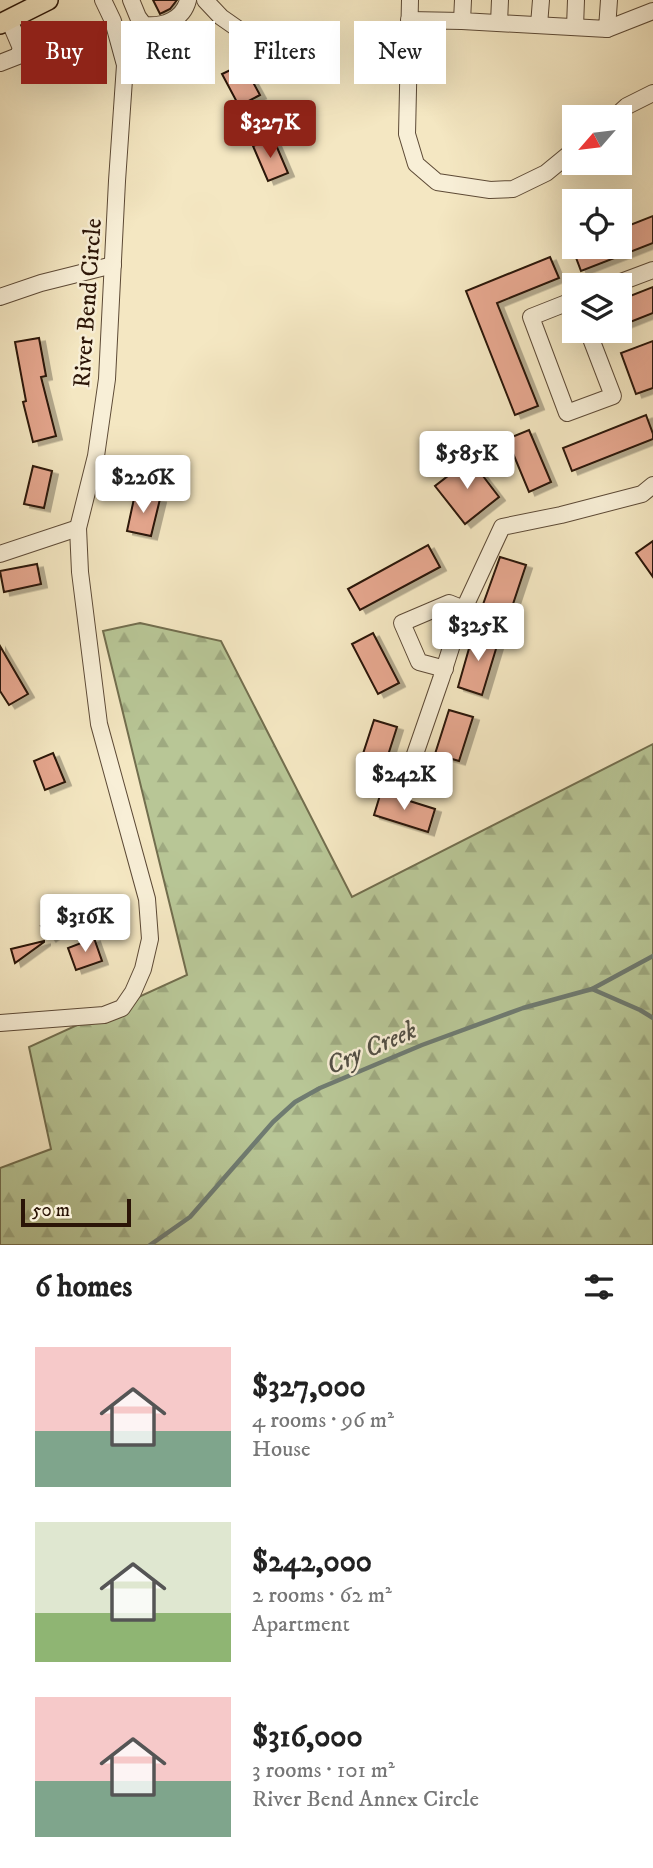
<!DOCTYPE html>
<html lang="en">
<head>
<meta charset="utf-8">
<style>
  :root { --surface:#fff; --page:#f6f6f6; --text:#222; --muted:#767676; --accent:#8f2418 }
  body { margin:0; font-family:"IM FELL DW Pica",serif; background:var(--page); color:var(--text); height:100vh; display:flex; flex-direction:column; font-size:26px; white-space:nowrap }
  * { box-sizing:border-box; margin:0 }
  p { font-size:23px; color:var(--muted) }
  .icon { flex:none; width:38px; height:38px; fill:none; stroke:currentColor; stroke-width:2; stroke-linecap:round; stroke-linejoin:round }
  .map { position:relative; height:1245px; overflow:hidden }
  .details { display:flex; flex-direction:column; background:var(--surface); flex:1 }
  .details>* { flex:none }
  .hud { position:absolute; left:21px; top:21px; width:612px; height:63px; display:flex; gap:14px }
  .needle { width:46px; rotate:242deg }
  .controls { position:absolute; left:562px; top:105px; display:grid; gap:14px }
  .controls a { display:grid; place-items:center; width:70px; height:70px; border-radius:0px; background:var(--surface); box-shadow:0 7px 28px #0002; font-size:35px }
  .scale { position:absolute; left:21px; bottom:18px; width:110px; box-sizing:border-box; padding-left:7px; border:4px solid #2b1507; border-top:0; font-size:19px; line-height:24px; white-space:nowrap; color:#2b1507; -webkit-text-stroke:5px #f8efd7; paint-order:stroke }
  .price { position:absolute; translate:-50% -60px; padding:0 16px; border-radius:7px; background:#fff; color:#222; font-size:23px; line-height:46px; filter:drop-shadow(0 2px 4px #0008) }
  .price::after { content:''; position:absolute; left:50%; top:42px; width:21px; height:16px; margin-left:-10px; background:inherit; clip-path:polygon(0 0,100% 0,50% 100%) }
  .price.active { background:var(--accent); color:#fff }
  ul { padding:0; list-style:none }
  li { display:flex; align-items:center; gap:21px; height:175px; padding:0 35px }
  li span { display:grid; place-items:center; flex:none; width:196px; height:140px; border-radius:0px; color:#555 }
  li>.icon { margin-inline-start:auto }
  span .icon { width:84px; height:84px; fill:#fffc; stroke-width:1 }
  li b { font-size:30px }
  h2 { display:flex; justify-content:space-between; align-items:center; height:84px; padding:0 35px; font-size:30px }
  .tag { padding:0 24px; border-radius:0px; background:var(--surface); box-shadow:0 7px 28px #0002; font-size:24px; line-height:63px }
  .tag.active { background:var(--accent); color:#fff }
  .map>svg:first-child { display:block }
  .forest { fill:url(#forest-firs); stroke:#726e4e; stroke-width:2 }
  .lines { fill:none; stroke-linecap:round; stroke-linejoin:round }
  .stream { stroke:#6f7b71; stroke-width:4.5 }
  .building { fill:#e6a78f; stroke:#2b1507; stroke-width:2; filter:url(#shadow) }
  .minor-casing { stroke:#5d4a36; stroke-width:18 }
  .major-casing { stroke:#2b1507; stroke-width:22 }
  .minor { stroke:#f8efd7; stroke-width:16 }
  .major { stroke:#f4e7c2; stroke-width:19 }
  .labels { text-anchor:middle; stroke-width:5; stroke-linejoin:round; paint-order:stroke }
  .street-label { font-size:24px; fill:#2b1507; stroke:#f8efd7 }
  .water-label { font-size:26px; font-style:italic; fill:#535045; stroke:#f8efd7 }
</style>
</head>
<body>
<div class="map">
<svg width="653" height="1245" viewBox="0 0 653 1245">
  <defs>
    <pattern id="forest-firs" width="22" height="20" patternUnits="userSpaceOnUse" patternTransform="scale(1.75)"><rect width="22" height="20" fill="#b8c696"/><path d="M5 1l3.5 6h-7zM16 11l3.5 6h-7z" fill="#9ea980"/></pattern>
    <filter id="shadow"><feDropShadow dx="6" dy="3.5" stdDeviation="0" flood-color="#0004"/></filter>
  </defs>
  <rect width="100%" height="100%" fill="#f4e7c2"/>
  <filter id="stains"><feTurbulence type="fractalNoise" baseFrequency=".00286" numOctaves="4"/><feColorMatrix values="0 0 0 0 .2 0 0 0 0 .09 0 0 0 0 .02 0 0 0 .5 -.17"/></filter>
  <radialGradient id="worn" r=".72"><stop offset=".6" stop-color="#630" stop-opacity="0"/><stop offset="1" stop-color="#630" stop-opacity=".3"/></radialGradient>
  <path class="forest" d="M 140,623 L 221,641 L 352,897 L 653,744 L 653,1245 L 0,1245 L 0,1168 L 51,1149 L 29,1047 L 187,975 L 103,631 Z"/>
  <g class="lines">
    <g class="stream">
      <path d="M 592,989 L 640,1010 L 653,1018"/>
      <path d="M 150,1245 L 190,1217 L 273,1122 L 295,1102 L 320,1088 L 422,1045 L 523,1008 L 592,989 L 653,956"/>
    </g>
  </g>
  <g class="building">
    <path d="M 153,0 L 177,0 L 170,9 L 160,14 Z"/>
    <path d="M 243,64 L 260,95 L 239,106 L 222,74 Z"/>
    <path d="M 273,138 L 288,173 L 268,181 L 253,146 Z"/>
    <path d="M 653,216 L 653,243 L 581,271 L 572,247 L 620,247 L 620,229 Z"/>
    <path d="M 550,257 L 559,278 L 497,303 L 538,406 L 515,415 L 466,291 Z"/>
    <path d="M 653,287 L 653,313 L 620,326 L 620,300 Z"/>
    <path d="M 39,338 L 46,376 L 41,377 L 56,436 L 33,442 L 23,402 L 26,401 L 15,342 Z"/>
    <path d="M 653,341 L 653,388 L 636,394 L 621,353 Z"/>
    <path d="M 646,415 L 653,434 L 653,439 L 572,471 L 563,448 Z"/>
    <path d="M 529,430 L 551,482 L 529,492 L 507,439 Z"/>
    <path d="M 470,459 L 499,497 L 465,524 L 435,486 Z"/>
    <path d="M 33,466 L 52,471 L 44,508 L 24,504 Z"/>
    <path d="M 135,494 L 160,499 L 151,536 L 127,531 Z"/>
    <path d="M 653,541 L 653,577 L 636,553 Z"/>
    <path d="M 428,545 L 440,567 L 360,610 L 348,589 Z"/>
    <path d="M 500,557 L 526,565 L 508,619 L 481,610 Z"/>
    <path d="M 37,564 L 41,584 L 4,592 L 0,571 Z"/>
    <path d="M 474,631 L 499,639 L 482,695 L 458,687 Z"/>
    <path d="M 373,633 L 399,683 L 378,694 L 352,644 Z"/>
    <path d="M 0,646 L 28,694 L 9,705 L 0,691 Z"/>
    <path d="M 449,710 L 473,717 L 459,761 L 435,754 Z"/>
    <path d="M 374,720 L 397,727 L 383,771 L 360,763 Z"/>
    <path d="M 53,753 L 65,782 L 45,790 L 34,761 Z"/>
    <path d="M 381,792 L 435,809 L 428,832 L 374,815 Z"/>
    <path d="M 80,899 L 89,911 L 50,938 L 41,926 Z"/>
    <path d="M 94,938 L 102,961 L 76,970 L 68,948 Z"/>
    <path d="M 44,941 L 44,942 L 15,963 L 11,949 Z"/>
  </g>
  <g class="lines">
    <g class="minor-casing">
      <g id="minor">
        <path d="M 131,0 L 138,17 L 144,25 C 163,27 183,20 188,0"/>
        <path d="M 205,0 L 221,17 L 241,31"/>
        <path d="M 410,0 L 407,134 L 416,164 L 437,182 L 490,190 L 513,189 L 546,173 L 574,150"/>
        <path d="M 463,0 L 462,21 L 607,29 L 609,0"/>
        <path d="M 409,20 L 462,21"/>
        <path d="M 499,23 L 500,0"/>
        <path d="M 539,25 L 541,0"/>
        <path d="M 575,27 L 576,0"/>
        <path d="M 607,29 L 653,11"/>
        <path d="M 0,63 L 18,56 L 21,48 L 9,20"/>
        <path d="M 615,117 L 627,106 L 653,93"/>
        <path d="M 613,285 L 653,270"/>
        <path d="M 0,297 L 41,283 L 113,265"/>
        <path d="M 574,300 L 531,317 L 567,413 L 613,396 L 588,331"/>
        <path d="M 0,554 L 78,528"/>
        <path d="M 445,669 L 419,662 L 402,623 L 449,603 L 464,609"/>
        <path d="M 413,760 L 441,679 L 462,613 L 502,527 L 561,515 L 642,494 L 653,485"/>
        <path d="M 0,1023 L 104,1015 L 122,1008 L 133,992 L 143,969 L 150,939 L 147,899 L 99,724 L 80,572 L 78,528 L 96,456 L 107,379 L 117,181 L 125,65 L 113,21 L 103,0"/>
      </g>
    </g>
    <g class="major-casing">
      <path id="major" d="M 0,24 L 48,0"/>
    </g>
    <use href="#minor" class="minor"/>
    <use href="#major" class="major"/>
  </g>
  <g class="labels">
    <g class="street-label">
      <text transform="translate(87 303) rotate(-86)" y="8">River Bend Circle</text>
    </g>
    <g class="water-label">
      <text transform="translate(371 1047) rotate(-24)" y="9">Cry Creek</text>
    </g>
  </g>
  <rect width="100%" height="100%" filter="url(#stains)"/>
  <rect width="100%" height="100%" fill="url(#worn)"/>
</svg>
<div class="controls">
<a><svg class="needle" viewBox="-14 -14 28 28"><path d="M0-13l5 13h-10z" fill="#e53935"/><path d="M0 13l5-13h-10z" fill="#767676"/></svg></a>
<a><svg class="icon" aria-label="locate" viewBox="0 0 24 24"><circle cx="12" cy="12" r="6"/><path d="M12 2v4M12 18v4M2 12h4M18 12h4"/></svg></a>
<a><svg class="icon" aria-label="layers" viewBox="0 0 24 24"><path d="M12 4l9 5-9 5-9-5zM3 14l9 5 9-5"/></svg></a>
</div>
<div class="scale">50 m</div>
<b class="price active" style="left:270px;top:160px">$327K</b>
<b class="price" style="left:467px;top:491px">$585K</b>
<b class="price" style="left:143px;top:515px">$226K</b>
<b class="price" style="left:478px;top:663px">$325K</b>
<b class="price" style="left:404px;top:812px">$242K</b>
<b class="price" style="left:85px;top:954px">$316K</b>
<div class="hud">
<a class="tag active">Buy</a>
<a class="tag">Rent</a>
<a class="tag">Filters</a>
<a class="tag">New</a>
</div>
</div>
<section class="details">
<h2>6 homes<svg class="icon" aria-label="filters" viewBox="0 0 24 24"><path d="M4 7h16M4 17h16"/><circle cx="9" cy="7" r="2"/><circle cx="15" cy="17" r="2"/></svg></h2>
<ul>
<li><span style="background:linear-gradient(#f6c9c9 60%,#7fa58c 0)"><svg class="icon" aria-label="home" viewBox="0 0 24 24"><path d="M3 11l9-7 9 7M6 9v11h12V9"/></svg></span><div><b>$327,000</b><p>4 rooms · 96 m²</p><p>House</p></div></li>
<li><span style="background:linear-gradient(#dfe7d0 65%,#8fb573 0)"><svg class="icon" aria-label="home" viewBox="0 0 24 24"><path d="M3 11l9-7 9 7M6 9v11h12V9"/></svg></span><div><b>$242,000</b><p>2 rooms · 62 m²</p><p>Apartment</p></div></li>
<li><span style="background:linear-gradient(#f6c9c9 60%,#7fa58c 0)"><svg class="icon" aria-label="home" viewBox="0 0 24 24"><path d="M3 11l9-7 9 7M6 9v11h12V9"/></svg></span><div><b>$316,000</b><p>3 rooms · 101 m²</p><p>River Bend Annex Circle</p></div></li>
</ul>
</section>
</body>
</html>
